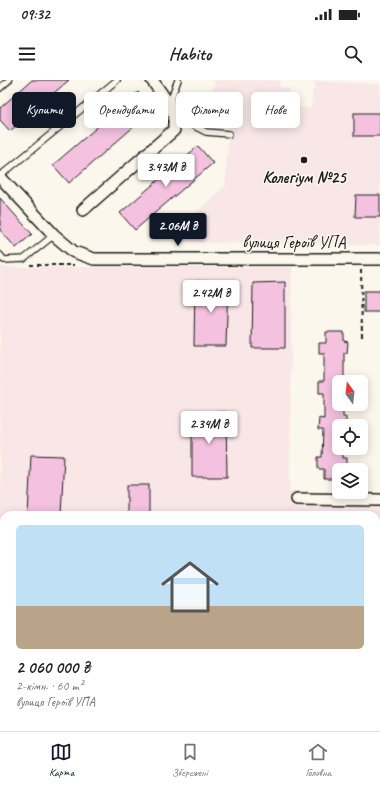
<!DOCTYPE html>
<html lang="uk">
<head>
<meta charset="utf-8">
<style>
  :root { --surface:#fff; --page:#f2f2f2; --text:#222; --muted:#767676; --line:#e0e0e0; --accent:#111827 }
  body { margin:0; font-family:Caveat,sans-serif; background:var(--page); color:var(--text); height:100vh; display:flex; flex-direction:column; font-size:15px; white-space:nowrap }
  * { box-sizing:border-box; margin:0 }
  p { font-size:13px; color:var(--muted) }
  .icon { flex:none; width:22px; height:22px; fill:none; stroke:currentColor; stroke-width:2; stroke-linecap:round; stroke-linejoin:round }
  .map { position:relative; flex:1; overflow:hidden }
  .panel { position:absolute; left:0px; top:431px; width:380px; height:220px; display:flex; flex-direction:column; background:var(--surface); border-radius:12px 12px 0 0; box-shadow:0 2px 10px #0003 }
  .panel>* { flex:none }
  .guide { position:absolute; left:12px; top:12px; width:356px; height:36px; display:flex; gap:8px }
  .needle { width:26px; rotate:345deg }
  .tools { position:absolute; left:332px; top:295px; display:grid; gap:8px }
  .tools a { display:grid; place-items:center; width:36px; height:36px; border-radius:6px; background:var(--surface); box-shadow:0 2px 10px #0003; font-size:20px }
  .price { position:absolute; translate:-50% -34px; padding:0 9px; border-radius:4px; background:#fff; color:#222; font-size:13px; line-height:26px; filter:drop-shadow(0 1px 2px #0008) }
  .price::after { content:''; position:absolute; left:50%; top:24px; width:12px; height:9px; margin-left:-6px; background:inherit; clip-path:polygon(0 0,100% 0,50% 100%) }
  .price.current { background:var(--accent); color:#fff }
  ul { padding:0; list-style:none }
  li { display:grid; align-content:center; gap:8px; height:212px; padding:0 16px }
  li span { display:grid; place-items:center; height:124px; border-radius:6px; color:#555 }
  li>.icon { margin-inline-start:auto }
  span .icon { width:72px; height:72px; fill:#fffc; stroke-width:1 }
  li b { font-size:17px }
  .chip { padding:0 14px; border-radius:6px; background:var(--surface); box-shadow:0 2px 10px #0003; font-size:14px; line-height:36px }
  .chip.current { background:var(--accent); color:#fff }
  .status { display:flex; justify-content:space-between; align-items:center; height:28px; padding:0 20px; background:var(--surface); direction:ltr }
  .status svg { height:11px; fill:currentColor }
  header { display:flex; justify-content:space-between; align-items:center; height:52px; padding:0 16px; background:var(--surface); font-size:18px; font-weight:600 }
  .tabs { display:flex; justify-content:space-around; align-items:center; height:56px; border-top:1px solid var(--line); background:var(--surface); font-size:11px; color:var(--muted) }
  .tabs a { display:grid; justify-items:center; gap:2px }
  .tabs .current { color:var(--accent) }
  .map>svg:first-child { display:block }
  .built { fill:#f9e7e8; fill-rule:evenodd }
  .building { fill:#f4c1df; stroke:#1c1c1c }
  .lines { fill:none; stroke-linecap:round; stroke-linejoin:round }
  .service-casing { stroke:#1c1c1c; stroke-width:8 }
  .minor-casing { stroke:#1c1c1c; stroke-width:14 }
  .path { stroke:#1c1c1c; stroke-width:2; stroke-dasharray:4 3; stroke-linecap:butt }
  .service { stroke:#fbf7ec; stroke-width:5.5 }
  .minor { stroke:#fbf7ec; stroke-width:11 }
  .poi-dot { fill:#1c1c1c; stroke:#fbf7ec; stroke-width:1.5 }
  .labels { text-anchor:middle; stroke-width:3; stroke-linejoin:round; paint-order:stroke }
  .poi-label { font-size:17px; font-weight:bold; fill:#1c1c1c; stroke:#fbf7ec }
  .street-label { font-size:17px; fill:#1c1c1c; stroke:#fbf7ec }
</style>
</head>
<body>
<div class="status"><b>09:32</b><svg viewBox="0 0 49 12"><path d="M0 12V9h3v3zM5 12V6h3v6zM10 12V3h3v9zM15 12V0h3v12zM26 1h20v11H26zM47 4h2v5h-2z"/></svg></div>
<header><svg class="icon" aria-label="menu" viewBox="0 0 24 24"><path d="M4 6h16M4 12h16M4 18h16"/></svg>Habito<svg class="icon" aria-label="search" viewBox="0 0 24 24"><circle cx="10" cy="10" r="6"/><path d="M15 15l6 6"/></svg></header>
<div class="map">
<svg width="380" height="651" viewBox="0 0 380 651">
  <rect width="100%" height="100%" fill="#fbf7ec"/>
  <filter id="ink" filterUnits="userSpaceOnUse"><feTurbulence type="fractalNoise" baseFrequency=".025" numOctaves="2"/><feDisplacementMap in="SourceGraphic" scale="8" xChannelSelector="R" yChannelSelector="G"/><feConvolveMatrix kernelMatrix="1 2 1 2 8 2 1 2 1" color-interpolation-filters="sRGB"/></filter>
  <g filter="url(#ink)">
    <g class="built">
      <path d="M 214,0 L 279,0 L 280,8 L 289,8 L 288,27 L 311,28 L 312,10 L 315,10 L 315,1 L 380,4 L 380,165 L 179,162 L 175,151 L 225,106 L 229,44 L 210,43 Z"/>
      <path d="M 0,187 L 292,187 L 290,411 L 380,414 L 380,651 L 0,651 ZM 4,435 L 376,435 L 376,647 L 4,647 Z"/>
    </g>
    <g class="building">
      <path d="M 32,0 L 69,0 L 10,51 L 0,40 L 0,28 Z"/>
      <path d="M 138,12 L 153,30 L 69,103 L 53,85 Z"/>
      <rect x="354" y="33" width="26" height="23"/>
      <path d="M 198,66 L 213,83 L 135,150 L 120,133 Z"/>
      <path d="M 356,115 L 380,115 L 380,137 L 355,137 Z"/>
      <path d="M 0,118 L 32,154 L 16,168 L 0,150 Z"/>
      <path d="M 195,201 L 228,202 L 226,266 L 194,266 Z"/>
      <path d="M 285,202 L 285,268 L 252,268 L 253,203 Z"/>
      <rect x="364" y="211" width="16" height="21"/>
      <path d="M 326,252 L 344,252 L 344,261 L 348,262 L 347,273 L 344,273 L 344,302 L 339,302 L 339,324 L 343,324 L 343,337 L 346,337 L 346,346 L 339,346 L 339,368 L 343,368 L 343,378 L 347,378 L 347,390 L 339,390 L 339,399 L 324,399 L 324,389 L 318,389 L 318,377 L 322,377 L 323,350 L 318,350 L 319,338 L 324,339 L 324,313 L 319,313 L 319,301 L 324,301 L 324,273 L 319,273 L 319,263 L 326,263 Z"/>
      <path d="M 192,332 L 226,332 L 227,397 L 192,397 Z"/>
      <path d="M 31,375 L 64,376 L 61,435 L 28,435 Z"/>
      <rect x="127" y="405" width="22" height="30"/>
    </g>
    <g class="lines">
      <g class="service-casing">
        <g id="service">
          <path d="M 0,8 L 9,0"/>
          <path d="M 171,25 L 173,13 L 178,0"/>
          <path d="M 174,36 L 206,52 L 229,54"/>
          <path d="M 0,96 L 117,0"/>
          <path d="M 0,175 L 4,180 L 24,179 L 54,155"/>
        </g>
      </g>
      <g class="minor-casing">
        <g id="minor">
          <path d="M 0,97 L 54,155 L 74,172 L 94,179 L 380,179"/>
          <path d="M 83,130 L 174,50 L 174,36 L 171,27 L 152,0"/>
          <path d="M 297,419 L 380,420"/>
        </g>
      </g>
      <g class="path">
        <path d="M 30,185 L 74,185"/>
        <path d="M 361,190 L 362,257"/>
      </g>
      <use href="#service" class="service"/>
      <use href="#minor" class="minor"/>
    </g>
  </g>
  <circle class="poi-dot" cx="304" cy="80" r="4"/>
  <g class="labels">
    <g class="poi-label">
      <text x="304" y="103">Колегіум №25</text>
    </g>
    <g class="street-label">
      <text x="294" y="168">вулиця Героїв УПА</text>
    </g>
  </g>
</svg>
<div class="tools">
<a><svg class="needle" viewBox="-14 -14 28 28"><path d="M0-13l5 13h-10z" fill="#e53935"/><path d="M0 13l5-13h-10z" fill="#767676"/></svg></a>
<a><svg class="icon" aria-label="locate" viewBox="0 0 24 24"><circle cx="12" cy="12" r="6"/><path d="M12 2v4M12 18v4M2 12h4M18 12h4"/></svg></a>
<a><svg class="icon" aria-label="layers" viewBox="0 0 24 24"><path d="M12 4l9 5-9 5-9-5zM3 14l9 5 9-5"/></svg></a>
</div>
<b class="price" style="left:166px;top:108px">3.43M ₴</b>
<b class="price current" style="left:178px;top:167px">2.06M ₴</b>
<b class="price" style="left:211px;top:234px">2.42M ₴</b>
<b class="price" style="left:209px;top:365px">2.34M ₴</b>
<div class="guide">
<a class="chip current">Купити</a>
<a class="chip">Орендувати</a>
<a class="chip">Фільтри</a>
<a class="chip">Нове</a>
</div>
<section class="panel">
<ul>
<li><span style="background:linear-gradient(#bfe0f5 65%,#b9a48a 0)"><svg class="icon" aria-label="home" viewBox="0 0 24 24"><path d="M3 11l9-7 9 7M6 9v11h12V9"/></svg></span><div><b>2 060 000 ₴</b><p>2-кімн. · 60 m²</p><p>вулиця Героїв УПА</p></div></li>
</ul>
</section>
</div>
<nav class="tabs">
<a class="current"><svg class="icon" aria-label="map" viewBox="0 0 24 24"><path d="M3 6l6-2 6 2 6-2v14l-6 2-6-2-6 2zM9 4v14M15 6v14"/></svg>Карта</a>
<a><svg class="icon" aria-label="saved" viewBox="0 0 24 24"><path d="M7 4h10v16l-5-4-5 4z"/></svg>Збережені</a>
<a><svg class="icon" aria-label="home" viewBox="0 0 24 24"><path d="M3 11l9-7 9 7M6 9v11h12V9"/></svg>Головна</a>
</nav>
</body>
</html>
